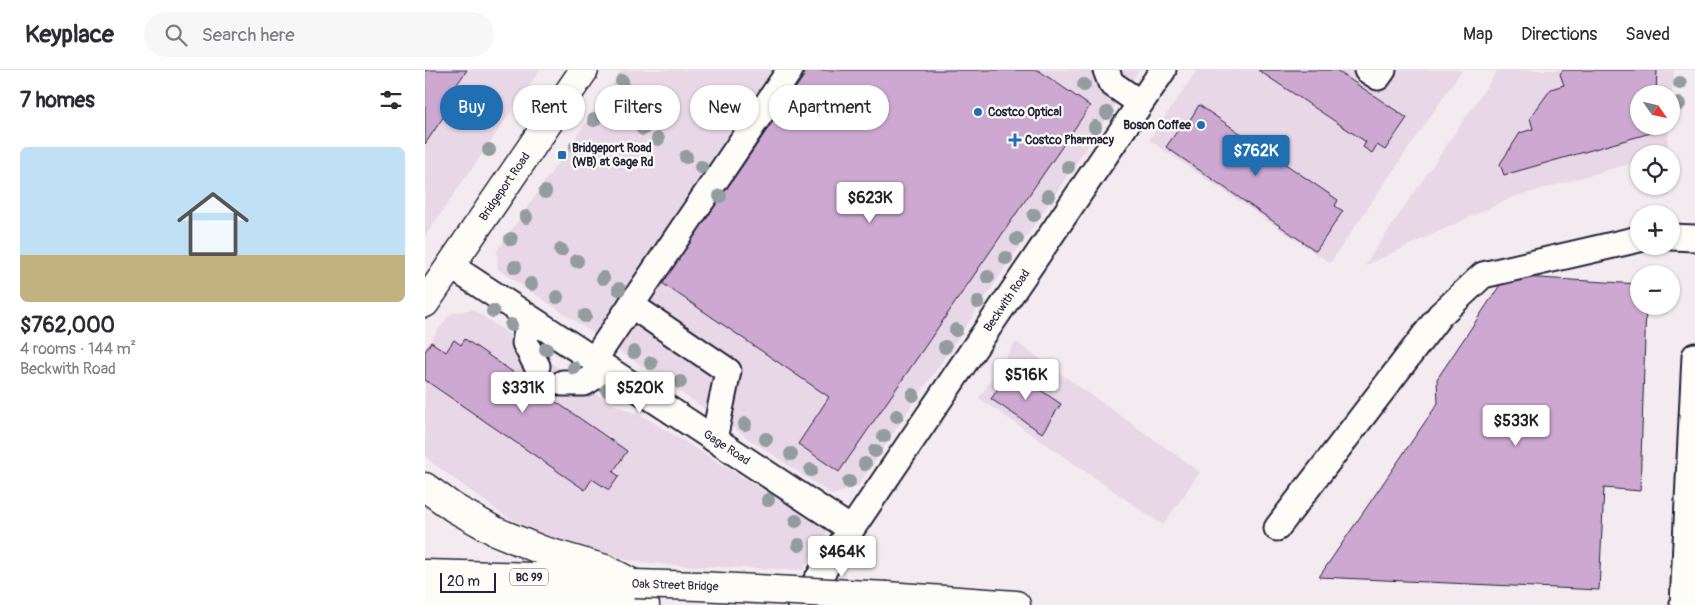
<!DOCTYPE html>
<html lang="en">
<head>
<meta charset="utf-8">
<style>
  :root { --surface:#fff; --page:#f7f7f7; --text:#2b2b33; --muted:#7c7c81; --line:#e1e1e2; --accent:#1f6fb2 }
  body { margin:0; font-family:Pangolin,sans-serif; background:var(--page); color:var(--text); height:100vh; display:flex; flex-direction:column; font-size:19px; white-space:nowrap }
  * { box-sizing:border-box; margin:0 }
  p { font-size:16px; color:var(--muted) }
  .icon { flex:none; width:28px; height:28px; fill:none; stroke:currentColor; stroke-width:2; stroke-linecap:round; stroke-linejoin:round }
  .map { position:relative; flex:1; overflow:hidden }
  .panel { display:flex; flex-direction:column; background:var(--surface); width:425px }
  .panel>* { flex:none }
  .top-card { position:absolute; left:15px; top:15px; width:475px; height:45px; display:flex; gap:10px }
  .needle { width:32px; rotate:124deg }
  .controls { position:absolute; left:1205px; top:15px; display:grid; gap:10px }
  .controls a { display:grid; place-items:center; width:50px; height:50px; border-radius:50%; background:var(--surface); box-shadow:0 1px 4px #0004; font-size:25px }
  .scale { position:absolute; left:15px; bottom:12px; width:56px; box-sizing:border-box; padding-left:5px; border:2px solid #22223b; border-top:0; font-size:14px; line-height:18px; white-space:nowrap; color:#22223b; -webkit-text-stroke:4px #fdfcf7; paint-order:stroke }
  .price { position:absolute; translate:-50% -42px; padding:0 11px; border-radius:5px; background:#fff; color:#222; font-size:16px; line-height:32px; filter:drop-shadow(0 1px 2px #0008) }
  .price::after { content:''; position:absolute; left:50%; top:30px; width:15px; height:11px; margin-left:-8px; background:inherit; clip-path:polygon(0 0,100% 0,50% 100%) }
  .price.selected { background:var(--accent); color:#fff }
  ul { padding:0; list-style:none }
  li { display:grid; align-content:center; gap:10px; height:265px; padding:0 20px }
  li span { display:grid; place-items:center; height:155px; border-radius:8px; color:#555 }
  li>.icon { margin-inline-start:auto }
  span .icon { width:90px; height:90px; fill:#fffc; stroke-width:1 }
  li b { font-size:21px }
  h2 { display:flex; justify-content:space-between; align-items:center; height:60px; padding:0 20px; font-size:21px }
  .chip { padding:0 18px; border-radius:22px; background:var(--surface); box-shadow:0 1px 4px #0004; font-size:18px; line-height:45px }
  .chip.selected { background:var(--accent); color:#fff }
  header { display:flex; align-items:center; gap:30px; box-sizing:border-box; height:70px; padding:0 25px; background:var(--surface); border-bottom:1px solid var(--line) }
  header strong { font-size:24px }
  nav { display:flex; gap:28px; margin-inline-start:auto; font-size:18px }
  .search { width:350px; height:45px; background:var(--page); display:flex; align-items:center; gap:12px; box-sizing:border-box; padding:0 18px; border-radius:28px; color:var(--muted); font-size:19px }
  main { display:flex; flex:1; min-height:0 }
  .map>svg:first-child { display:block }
  .built { fill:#e8d7e6 }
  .building { fill:#cda8d1; stroke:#22223b }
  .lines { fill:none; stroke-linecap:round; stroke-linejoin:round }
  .minor-casing { stroke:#22223b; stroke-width:29 }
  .major-casing { stroke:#22223b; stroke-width:31 }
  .highway-casing { stroke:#22223b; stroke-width:31 }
  .minor { stroke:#fdfcf7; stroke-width:25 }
  .major { stroke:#fdfcf7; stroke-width:28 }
  .highway { stroke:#fdfcf7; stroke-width:28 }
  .highway-bridge-casing { stroke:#22223b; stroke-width:31; stroke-linecap:butt }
  .highway-bridge { stroke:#fdfcf7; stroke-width:28 }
  .tree { fill:#939c9f }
  .poi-dot { fill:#1f6fb2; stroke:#fdfcf7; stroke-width:2 }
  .labels { text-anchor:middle; stroke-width:4.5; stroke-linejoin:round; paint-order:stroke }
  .shield { fill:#fdfcf7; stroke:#646373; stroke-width:1 }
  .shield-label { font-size:11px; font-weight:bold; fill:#22223b }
  .poi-label { font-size:12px; font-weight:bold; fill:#22223b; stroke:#fdfcf7; text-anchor:start }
  .street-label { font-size:12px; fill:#22223b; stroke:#fdfcf7 }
</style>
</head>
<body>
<header>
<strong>Keyplace</strong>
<div class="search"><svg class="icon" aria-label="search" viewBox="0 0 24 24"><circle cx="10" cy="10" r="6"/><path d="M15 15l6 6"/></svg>Search here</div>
<nav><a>Map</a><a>Directions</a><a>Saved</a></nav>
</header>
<main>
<section class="panel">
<h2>7 homes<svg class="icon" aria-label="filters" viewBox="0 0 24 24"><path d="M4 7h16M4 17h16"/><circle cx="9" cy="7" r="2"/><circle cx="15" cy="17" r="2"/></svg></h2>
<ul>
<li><span style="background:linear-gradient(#bfe0f5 70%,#c2b280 0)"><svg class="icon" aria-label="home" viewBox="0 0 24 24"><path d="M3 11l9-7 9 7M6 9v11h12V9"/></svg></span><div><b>$762,000</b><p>4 rooms · 144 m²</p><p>Beckwith Road</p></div></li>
</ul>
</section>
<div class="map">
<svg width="1270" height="535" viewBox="0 0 1270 535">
  <rect width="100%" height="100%" fill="#f3ebef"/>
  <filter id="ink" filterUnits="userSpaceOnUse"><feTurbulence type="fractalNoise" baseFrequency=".02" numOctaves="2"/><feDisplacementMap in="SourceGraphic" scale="10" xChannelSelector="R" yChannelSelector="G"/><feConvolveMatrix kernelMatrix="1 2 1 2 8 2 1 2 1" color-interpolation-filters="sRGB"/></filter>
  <g filter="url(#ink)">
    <g class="built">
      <path d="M 0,0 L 115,0 L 0,166 Z"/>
      <path d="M 197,0 L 714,0 L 432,417 L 407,425 L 73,199 L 72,181 Z"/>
      <path d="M 772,0 L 1037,0 L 905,193 L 724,70 Z"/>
      <path d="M 1073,0 L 1249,0 L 1246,31 L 1246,24 L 1214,24 L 1214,56 L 1244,56 L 1242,83 L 1214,84 L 1214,91 L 1086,128 L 939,196 Z"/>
      <path d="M 47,239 L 185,333 L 221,348 L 403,460 L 378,500 L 244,495 L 203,490 L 165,482 L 120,467 L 79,445 L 9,394 L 0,386 L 0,278 L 25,244 Z"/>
      <path d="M 591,272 L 775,402 L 738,455 L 554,328 Z"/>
    </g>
    <g class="building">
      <path d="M 0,0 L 42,0 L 30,17 L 36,21 L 0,74 Z"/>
      <path d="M 383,0 L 613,0 L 665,36 L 414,402 L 373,374 L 404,327 L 237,213 Z"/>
      <path d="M 833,0 L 911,0 L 982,48 L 960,80 L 952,75 L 947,83 L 938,77 L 941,72 Z"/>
      <path d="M 1138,0 L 1232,0 L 1231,24 L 1214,24 L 1214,56 L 1229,56 L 1229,62 L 1079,105 L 1075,94 L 1095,63 L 1108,59 L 1105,48 L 1126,19 L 1139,15 L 1135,4 Z"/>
      <path d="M 774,35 L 913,130 L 910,136 L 918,141 L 891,181 L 741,77 L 760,50 L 763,53 Z"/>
      <path d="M 1097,207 L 1214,214 L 1214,236 L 1221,236 L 1215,421 L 1179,418 L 1174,520 L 894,507 L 1013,333 L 1012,309 L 1075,215 Z"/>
      <path d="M 40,269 L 202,381 L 188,402 L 194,406 L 184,420 L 167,409 L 160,420 L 0,310 L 0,282 L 6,272 L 21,282 L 29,270 L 36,275 Z"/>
      <path d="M 586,300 L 636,334 L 617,363 L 566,329 Z"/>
    </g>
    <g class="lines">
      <g class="minor-casing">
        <g id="minor">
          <path d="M 681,0 L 686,13 L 715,33"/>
          <path d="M 942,0 L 953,7 L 958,0"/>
          <path d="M 1246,167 L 1270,168"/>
          <path id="s1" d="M 26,196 L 426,459"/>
          <path d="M 206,235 L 303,301 L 289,369"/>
          <path d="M 104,248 L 100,273 L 112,296"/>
          <path d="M 169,290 L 365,0"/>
          <path d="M 138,313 L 159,313 L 182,299"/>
          <path d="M 852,458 L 1015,245 L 1058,205 L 1214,169"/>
          <path id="s2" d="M 375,535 L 738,0"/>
          <path d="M 1258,535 L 1270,286"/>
        </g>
      </g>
      <g class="major-casing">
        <g id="major">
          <path id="s3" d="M 0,233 L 159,0"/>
        </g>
      </g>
      <g class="highway-casing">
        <g id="highway">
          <path d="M 0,417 L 29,438 L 70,461 L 116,480 L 180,499 L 209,514"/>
          <path d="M 0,504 L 109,507 L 185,512"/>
          <path d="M 461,526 L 591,535"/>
          <path d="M 0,527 L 220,535"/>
        </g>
      </g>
      <use href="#minor" class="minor"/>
      <use href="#major" class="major"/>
      <use href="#highway" class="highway"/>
      <g class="highway-bridge-casing">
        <path id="highway-bridge" d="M 209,514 L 274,516 L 461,526"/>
      </g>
      <use href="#highway-bridge" class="highway-bridge"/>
    </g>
    <g class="tree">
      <circle cx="197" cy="11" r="7"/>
      <circle cx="1255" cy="13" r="7"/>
      <circle cx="659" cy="15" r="7"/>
      <circle cx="363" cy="26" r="7"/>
      <circle cx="183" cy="30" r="7"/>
      <circle cx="1254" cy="34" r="7"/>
      <circle cx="682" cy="43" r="7"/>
      <circle cx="169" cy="50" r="7"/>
      <circle cx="670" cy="57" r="7"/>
      <circle cx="218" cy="59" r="7"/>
      <circle cx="233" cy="69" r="7"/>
      <circle cx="151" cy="76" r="7"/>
      <circle cx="64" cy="80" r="7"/>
      <circle cx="261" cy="87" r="7"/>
      <circle cx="276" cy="97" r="7"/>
      <circle cx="643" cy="97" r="7"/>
      <circle cx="120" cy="122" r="7"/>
      <circle cx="295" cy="126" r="7"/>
      <circle cx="623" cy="126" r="7"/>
      <circle cx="609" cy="145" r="7"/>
      <circle cx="101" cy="147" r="7"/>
      <circle cx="86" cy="169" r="7"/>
      <circle cx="592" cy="169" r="7"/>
      <circle cx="136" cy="180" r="7"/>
      <circle cx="581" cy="188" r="7"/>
      <circle cx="152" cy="191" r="7"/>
      <circle cx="90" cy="197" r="7"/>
      <circle cx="563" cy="207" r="7"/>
      <circle cx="178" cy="208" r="7"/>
      <circle cx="106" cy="214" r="7"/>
      <circle cx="194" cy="219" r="7"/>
      <circle cx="132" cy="227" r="7"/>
      <circle cx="553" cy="232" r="7"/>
      <circle cx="68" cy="241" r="7"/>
      <circle cx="160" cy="246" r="7"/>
      <circle cx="86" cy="255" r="7"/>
      <circle cx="531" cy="260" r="7"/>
      <circle cx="520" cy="277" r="7"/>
      <circle cx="121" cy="279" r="7"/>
      <circle cx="209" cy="282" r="7"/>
      <circle cx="226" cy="293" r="7"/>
      <circle cx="149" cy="298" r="7"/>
      <circle cx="255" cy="312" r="7"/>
      <circle cx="182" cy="320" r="7"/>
      <circle cx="488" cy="325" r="7"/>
      <circle cx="472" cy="346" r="7"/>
      <circle cx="320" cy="354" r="7"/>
      <circle cx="459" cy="366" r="7"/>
      <circle cx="341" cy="369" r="7"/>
      <circle cx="450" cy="381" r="7"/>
      <circle cx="366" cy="384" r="7"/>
      <circle cx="440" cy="394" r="7"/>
      <circle cx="386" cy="400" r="7"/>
      <circle cx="424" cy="412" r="7"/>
      <circle cx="343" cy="430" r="7"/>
      <circle cx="371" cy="451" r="7"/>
      <circle cx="374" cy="475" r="7"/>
    </g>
  </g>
  <g class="poi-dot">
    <circle cx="553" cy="42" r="5"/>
    <circle cx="776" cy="55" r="5"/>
    <path d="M587.5 62.5h5v5h5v5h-5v5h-5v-5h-5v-5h5z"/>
    <rect x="132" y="80" width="10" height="10" rx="2.5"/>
  </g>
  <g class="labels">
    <rect class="shield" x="85" y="498.5" width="38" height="17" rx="4"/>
    <g class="shield-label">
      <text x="104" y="511">BC 99</text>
    </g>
    <g class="poi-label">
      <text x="563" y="46">Costco Optical</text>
      <text x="766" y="59" text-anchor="end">Boson Coffee</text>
      <text x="600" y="74">Costco Pharmacy</text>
      <text x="147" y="82">Bridgeport Road<tspan x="147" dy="14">(WB) at Gage Rd</tspan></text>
    </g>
    <g class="street-label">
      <text dy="4" stroke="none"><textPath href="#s3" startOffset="141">Bridgeport Road</textPath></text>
      <text dy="4" stroke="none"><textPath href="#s2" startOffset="368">Beckwith Road</textPath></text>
      <text dy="4" stroke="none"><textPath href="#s1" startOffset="330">Gage Road</textPath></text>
      <text transform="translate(250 515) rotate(2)" y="4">Oak Street Bridge</text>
    </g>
  </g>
</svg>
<div class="controls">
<a><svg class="needle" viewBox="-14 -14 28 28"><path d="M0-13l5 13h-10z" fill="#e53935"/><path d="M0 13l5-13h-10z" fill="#7c7c81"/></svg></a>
<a><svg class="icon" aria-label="locate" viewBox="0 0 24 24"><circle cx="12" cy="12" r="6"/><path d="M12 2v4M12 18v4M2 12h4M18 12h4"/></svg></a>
<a>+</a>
<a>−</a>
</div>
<div class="scale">20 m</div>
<b class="price selected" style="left:831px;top:107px">$762K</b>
<b class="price" style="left:445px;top:154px">$623K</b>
<b class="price" style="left:601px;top:331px">$516K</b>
<b class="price" style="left:98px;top:344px">$331K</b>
<b class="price" style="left:215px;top:344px">$520K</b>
<b class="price" style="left:1091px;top:377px">$533K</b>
<b class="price" style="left:417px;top:508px">$464K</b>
<div class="top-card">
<a class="chip selected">Buy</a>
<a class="chip">Rent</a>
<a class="chip">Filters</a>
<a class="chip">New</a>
<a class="chip">Apartment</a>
</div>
</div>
</main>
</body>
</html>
